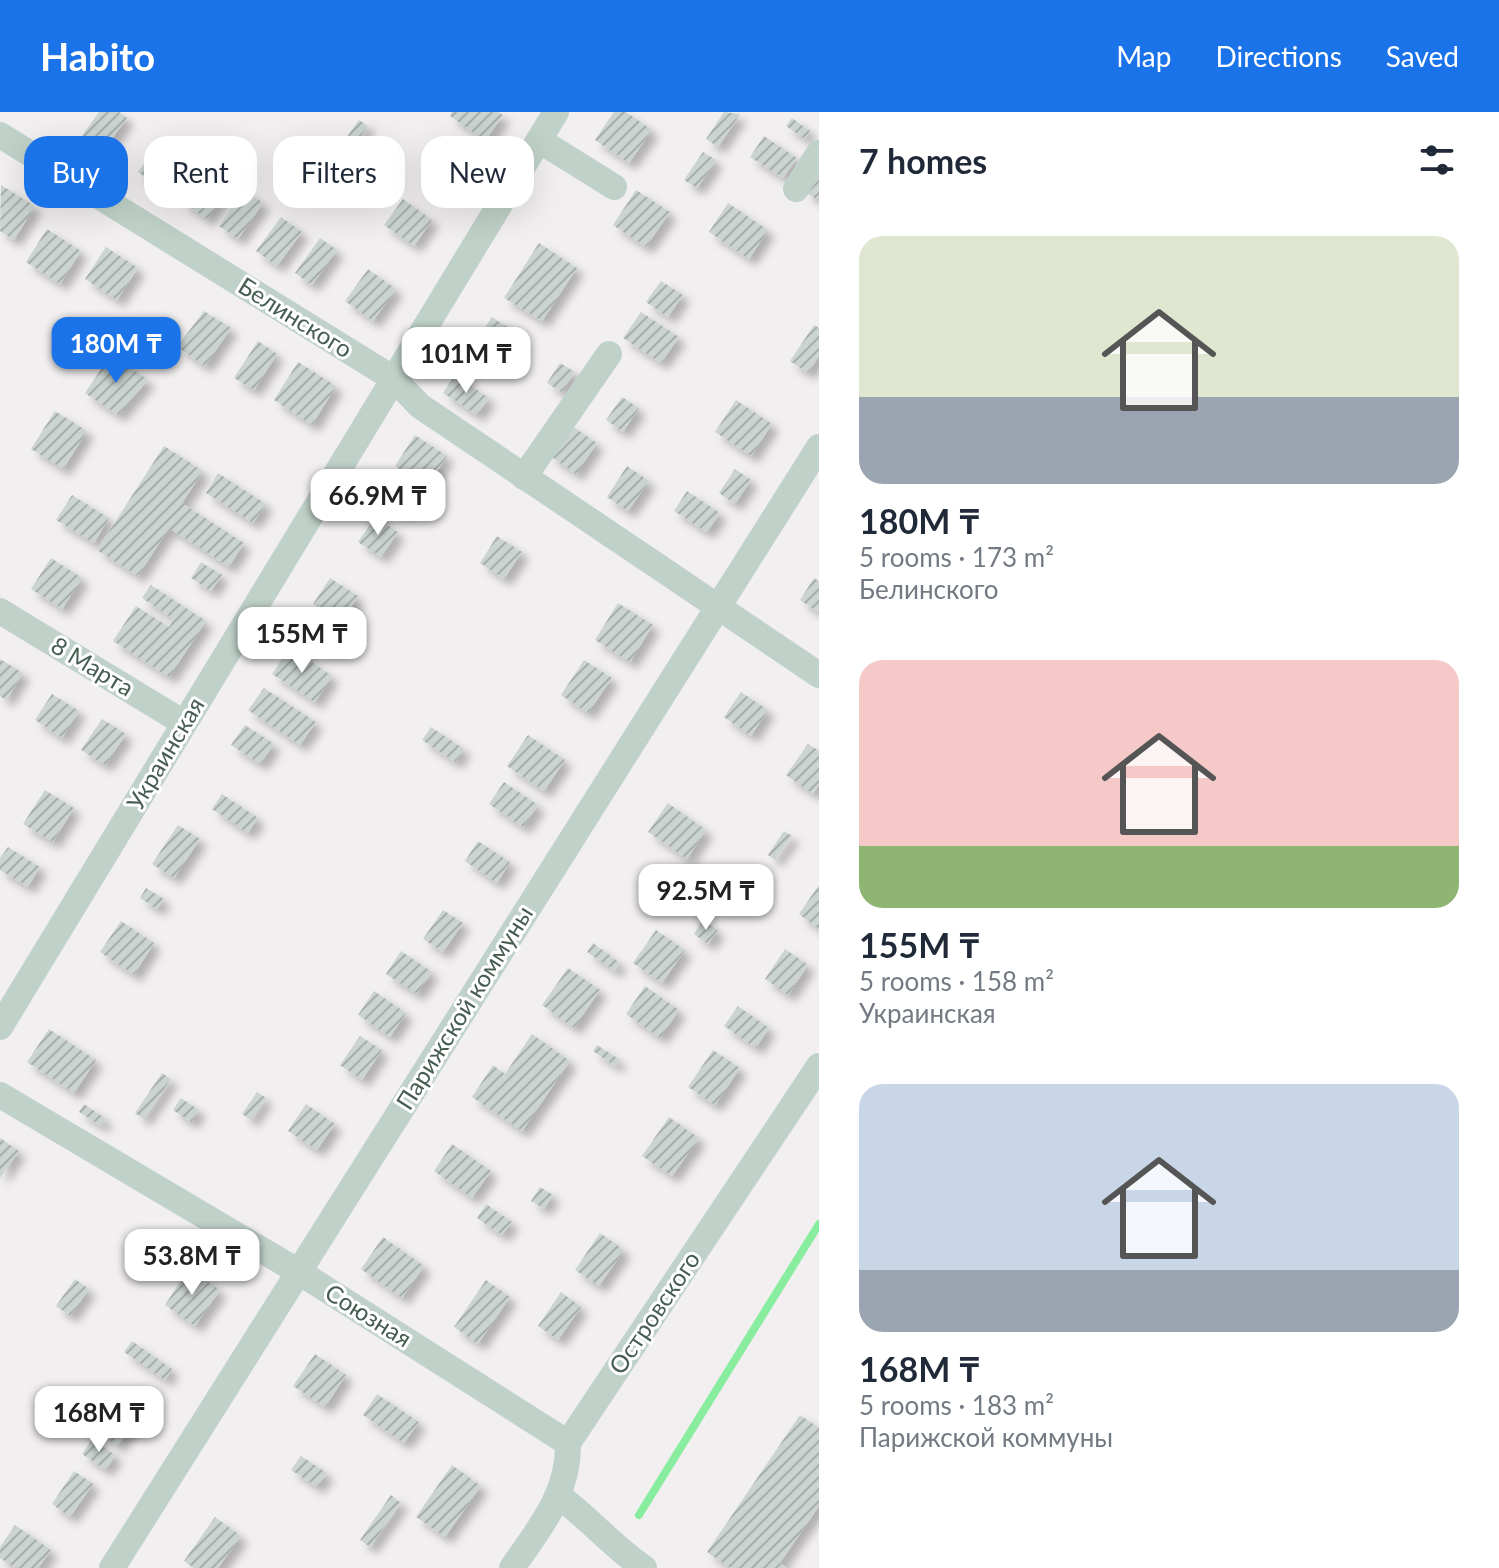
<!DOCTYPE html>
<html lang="en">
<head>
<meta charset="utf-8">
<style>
  :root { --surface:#fff; --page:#f6f6f7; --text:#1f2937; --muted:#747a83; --accent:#1a73e8 }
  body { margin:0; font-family:Lato,sans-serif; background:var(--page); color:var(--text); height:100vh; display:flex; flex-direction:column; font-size:30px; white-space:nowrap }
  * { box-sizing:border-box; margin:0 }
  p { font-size:26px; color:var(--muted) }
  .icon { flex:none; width:44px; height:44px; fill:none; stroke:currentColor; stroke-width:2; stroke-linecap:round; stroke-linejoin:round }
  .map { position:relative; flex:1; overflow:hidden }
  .sheet { display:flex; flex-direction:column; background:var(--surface); width:680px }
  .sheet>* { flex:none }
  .top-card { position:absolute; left:24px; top:24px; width:674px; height:72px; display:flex; gap:16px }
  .price { position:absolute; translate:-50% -68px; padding:0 18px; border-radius:16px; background:#fff; color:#222; font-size:26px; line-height:52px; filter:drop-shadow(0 2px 4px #0008) }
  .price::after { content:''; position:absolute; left:50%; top:48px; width:24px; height:18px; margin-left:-12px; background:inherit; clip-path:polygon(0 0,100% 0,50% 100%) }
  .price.on { background:var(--accent); color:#fff }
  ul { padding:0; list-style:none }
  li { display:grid; align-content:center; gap:16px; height:424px; padding:0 40px }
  li span { display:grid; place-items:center; height:248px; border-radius:24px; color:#555 }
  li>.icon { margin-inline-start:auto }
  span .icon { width:144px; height:144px; fill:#fffc; stroke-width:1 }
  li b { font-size:34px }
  h2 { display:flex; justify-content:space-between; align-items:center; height:96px; padding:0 40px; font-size:34px }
  .tag { padding:0 28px; border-radius:24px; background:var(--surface); box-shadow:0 8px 32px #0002; font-size:28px; line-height:72px }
  .tag.on { background:var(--accent); color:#fff }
  header { display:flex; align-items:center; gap:48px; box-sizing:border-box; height:112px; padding:0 40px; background:var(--accent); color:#fff }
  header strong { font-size:38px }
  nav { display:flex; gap:44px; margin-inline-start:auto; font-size:28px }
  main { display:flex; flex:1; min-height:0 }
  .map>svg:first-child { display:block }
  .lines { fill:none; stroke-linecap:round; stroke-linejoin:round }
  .stream { stroke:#89ed9f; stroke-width:8 }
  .building { fill:url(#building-hatch); filter:url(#shadow) }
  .minor { stroke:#bfd1c8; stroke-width:26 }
  .labels { text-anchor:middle; stroke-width:6; stroke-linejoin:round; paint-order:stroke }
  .street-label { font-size:24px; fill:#475d51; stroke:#fff }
</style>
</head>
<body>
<header>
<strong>Habito</strong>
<nav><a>Map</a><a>Directions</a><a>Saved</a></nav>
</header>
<main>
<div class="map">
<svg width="819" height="1456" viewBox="0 0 819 1456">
  <defs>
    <pattern id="building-hatch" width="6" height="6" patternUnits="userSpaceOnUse" patternTransform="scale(2)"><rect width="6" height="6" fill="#cbd4d2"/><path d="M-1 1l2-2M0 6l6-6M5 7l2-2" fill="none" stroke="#a7afad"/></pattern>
    <filter id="shadow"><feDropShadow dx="7" dy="7" stdDeviation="4" flood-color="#0004"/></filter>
  </defs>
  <rect width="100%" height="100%" fill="#f2eff1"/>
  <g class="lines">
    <path class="stream" d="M 639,1403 L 819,1112"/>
  </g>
  <g class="building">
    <path d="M 99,0 L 119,0 L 127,6 L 103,39 L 82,24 Z"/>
    <path d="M 452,0 L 498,0 L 503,3 L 485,29 L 450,4 Z"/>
    <path d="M 614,0 L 626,0 L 652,18 L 629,51 L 595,28 Z"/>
    <path d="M 724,0 L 740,2 L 718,35 L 706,27 Z"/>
    <path d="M 792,6 L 810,19 L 805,27 L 786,14 Z"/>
    <path d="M 359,8 L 368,14 L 333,63 L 324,57 Z"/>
    <path d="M 764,24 L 797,46 L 783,66 L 750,45 Z"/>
    <path d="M 163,25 L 186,42 L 161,77 L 138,60 Z"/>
    <path d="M 703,40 L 716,48 L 697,76 L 684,68 Z"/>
    <path d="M 204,59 L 229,77 L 207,107 L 182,90 Z"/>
    <path d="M 819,59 L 819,83 L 816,87 L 805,80 Z"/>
    <path d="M 1,73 L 35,94 L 14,128 L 0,119 Z"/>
    <path d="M 244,77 L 263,91 L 238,127 L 219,114 Z"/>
    <path d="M 636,78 L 670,100 L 646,135 L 613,113 Z"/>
    <path d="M 403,87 L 432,108 L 414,134 L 384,113 Z"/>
    <path d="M 728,91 L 768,118 L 749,147 L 709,120 Z"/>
    <path d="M 281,105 L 302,120 L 277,154 L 256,139 Z"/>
    <path d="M 47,117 L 81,139 L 60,172 L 26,150 Z"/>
    <path d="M 320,126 L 337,138 L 312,173 L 295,161 Z"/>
    <path d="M 539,131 L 577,156 L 542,209 L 504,186 Z"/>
    <path d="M 106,135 L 138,156 L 117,188 L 85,167 Z"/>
    <path d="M 368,157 L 396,177 L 373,209 L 345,189 Z"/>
    <path d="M 661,169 L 683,183 L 668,205 L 646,190 Z"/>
    <path d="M 204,199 L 231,216 L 205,254 L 177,235 Z"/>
    <path d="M 641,200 L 679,225 L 661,251 L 623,226 Z"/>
    <path d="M 492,205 L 513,219 L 497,244 L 476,229 Z"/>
    <path d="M 814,213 L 819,216 L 819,244 L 808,261 L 790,249 Z"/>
    <path d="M 258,229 L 277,242 L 254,278 L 234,266 Z"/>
    <path d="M 111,242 L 148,268 L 118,303 L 85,281 Z"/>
    <path d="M 298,250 L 336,274 L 312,313 L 274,288 Z"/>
    <path d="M 560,251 L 575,260 L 561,280 L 547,271 Z"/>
    <path d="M 455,263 L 489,286 L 477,303 L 443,281 Z"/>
    <path d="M 622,285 L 639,296 L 623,320 L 606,308 Z"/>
    <path d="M 736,288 L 772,312 L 751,344 L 715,320 Z"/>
    <path d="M 55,299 L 87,319 L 63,357 L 31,337 Z"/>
    <path d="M 569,312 L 597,331 L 576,362 L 549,343 Z"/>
    <path d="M 415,323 L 447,344 L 427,375 L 395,354 Z"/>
    <path d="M 164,334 L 203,359 L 182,391 L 244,431 L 229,455 L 169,416 L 138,464 L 97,438 Z"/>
    <path d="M 627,354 L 649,369 L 628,399 L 607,385 Z"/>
    <path d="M 735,357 L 751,368 L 735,392 L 719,381 Z"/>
    <path d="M 218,361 L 266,392 L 253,411 L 206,381 Z"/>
    <path d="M 387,376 L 409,391 L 403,400 L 381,386 Z"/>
    <path d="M 687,379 L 720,401 L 707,420 L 674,399 Z"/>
    <path d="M 72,383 L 109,406 L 94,431 L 56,408 Z"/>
    <path d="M 375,405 L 398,420 L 381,445 L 358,430 Z"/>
    <path d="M 497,424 L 522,440 L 504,467 L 480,451 Z"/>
    <path d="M 51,446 L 82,466 L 62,497 L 31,477 Z"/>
    <path d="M 201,450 L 222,463 L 211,479 L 191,466 Z"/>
    <path d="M 330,466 L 358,484 L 341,510 L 313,492 Z"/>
    <path d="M 814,466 L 819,469 L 819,501 L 800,488 Z"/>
    <path d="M 151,473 L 206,509 L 169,565 L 113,529 L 136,494 L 169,515 L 174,507 L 142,486 Z"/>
    <path d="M 618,491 L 653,513 L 630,550 L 595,528 Z"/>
    <path d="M 290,535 L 332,564 L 315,590 L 272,562 Z"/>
    <path d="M 0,547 L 23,561 L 6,588 L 0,584 Z"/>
    <path d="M 584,548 L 612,566 L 588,601 L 561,583 Z"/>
    <path d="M 264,576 L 316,610 L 300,633 L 248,598 Z"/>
    <path d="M 741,580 L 768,598 L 751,624 L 724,605 Z"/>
    <path d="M 52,582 L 79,599 L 62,626 L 35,608 Z"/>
    <path d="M 102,607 L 126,622 L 105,653 L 81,638 Z"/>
    <path d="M 245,613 L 274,632 L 260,652 L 231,633 Z"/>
    <path d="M 431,615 L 464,637 L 455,650 L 422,628 Z"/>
    <path d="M 528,623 L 565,648 L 544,679 L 507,654 Z"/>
    <path d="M 808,632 L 819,639 L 819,673 L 813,682 L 786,663 Z"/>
    <path d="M 504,670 L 538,693 L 523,715 L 489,692 Z"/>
    <path d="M 45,678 L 74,696 L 53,730 L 23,712 Z"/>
    <path d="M 222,682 L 258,706 L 248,721 L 212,697 Z"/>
    <path d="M 668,691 L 706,718 L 687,747 L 648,720 Z"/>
    <path d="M 178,713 L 200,727 L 174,766 L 152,752 Z"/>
    <path d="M 784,719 L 792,724 L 775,748 L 768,743 Z"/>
    <path d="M 478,729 L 510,750 L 497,771 L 465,749 Z"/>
    <path d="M 8,735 L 40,755 L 28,775 L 0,758 L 0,746 Z"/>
    <path d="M 744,757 L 751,763 L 729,794 L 722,789 Z"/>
    <path d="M 819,773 L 819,817 L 799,802 Z"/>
    <path d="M 146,776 L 164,787 L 157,797 L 140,786 Z"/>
    <path d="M 443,798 L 463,811 L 443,840 L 423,827 Z"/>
    <path d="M 703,808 L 718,818 L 708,832 L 694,822 Z"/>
    <path d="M 121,809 L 154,831 L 134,863 L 100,840 Z"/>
    <path d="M 656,818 L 685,838 L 662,871 L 633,851 Z"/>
    <path d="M 593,831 L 620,851 L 615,859 L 587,840 Z"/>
    <path d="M 785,837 L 808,853 L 788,883 L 765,867 Z"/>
    <path d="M 401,839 L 432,860 L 417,882 L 386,862 Z"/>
    <path d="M 568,856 L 600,878 L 574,916 L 542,893 Z"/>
    <path d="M 645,874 L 679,898 L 660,926 L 626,902 Z"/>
    <path d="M 374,879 L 406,901 L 390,925 L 358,903 Z"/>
    <path d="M 738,894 L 769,916 L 756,936 L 724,914 Z"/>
    <path d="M 49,917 L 96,948 L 74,981 L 27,950 Z"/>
    <path d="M 532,922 L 570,949 L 522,1019 L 472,985 L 493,953 L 505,962 Z"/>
    <path d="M 360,924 L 382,938 L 362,968 L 340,953 Z"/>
    <path d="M 597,933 L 620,948 L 615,954 L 593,939 Z"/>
    <path d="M 713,938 L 740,956 L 715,993 L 688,975 Z"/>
    <path d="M 162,961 L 171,967 L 144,1007 L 135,1001 Z"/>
    <path d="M 257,980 L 266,986 L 251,1008 L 242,1002 Z"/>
    <path d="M 181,986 L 199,998 L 191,1010 L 173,998 Z"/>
    <path d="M 84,992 L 106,1007 L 101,1014 L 79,1000 Z"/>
    <path d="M 306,992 L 335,1012 L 317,1038 L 288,1019 Z"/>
    <path d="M 669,1005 L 699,1026 L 672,1064 L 642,1044 Z"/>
    <path d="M 0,1026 L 19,1039 L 0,1066 Z"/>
    <path d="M 452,1032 L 491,1059 L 472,1086 L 434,1059 Z"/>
    <path d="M 540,1075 L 553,1083 L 544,1097 L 531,1089 Z"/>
    <path d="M 486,1092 L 512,1110 L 502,1123 L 477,1106 Z"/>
    <path d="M 600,1121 L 624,1138 L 599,1174 L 575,1158 Z"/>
    <path d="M 383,1125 L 424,1154 L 402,1186 L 361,1157 Z"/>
    <path d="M 189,1156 L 220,1178 L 195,1214 L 165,1193 Z"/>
    <path d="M 75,1167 L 89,1177 L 70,1204 L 56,1194 Z"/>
    <path d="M 486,1168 L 510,1185 L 478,1232 L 454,1215 Z"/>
    <path d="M 561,1180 L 581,1195 L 558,1228 L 538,1214 Z"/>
    <path d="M 132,1229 L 172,1257 L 165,1268 L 124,1240 Z"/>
    <path d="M 315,1242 L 346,1263 L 325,1295 L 293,1274 Z"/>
    <path d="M 129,1277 L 148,1291 L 118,1334 L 99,1321 Z"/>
    <path d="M 377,1282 L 419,1310 L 404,1331 L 363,1303 Z"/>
    <path d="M 800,1303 L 819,1316 L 819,1394 L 780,1451 L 787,1456 L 730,1456 L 707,1440 Z"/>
    <path d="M 92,1327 L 115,1343 L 106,1358 L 82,1342 Z"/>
    <path d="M 301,1344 L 327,1361 L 317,1375 L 291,1358 Z"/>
    <path d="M 452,1353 L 481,1374 L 445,1425 L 416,1405 Z"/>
    <path d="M 74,1359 L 93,1372 L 70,1405 L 52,1392 Z"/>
    <path d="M 391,1383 L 401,1391 L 370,1435 L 360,1428 Z"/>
    <path d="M 215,1405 L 241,1424 L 218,1456 L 194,1456 L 184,1449 Z"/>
    <path d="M 15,1413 L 51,1438 L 38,1456 L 15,1456 L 0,1446 L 0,1435 Z"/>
  </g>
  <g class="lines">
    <g class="minor">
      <path d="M 0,23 L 394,267 L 420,294 L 819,563"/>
      <path d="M 539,28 L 614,75"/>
      <path d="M 796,77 L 819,41"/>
      <path d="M 524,365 L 609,242"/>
      <path d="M 0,499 L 184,611"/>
      <path d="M 0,915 L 556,0"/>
      <path d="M 0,983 L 299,1160 L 568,1331"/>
      <path d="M 560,1385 C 590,1407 613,1435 644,1456"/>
      <path d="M 112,1456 L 819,335"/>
      <path d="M 512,1456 C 540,1415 569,1382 568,1331 L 819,954"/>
    </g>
  </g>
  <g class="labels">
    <g class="street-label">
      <text transform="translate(295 206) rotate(32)" y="8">Белинского</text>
      <text transform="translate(92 555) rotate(31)" y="8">8 Марта</text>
      <text transform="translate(166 642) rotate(-59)" y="8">Украинская</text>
      <text transform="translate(465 896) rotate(-58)" y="8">Парижской коммуны</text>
      <text transform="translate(655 1201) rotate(-56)" y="8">Островского</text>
      <text transform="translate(368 1204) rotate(32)" y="8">Союзная</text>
    </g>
  </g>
</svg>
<b class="price on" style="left:116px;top:273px">180M ₸</b>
<b class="price" style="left:466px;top:283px">101M ₸</b>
<b class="price" style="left:378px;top:425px">66.9M ₸</b>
<b class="price" style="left:302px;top:563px">155M ₸</b>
<b class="price" style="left:706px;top:820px">92.5M ₸</b>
<b class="price" style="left:192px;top:1185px">53.8M ₸</b>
<b class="price" style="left:99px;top:1342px">168M ₸</b>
<div class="top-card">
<a class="tag on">Buy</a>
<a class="tag">Rent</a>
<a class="tag">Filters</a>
<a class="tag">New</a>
</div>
</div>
<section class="sheet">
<h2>7 homes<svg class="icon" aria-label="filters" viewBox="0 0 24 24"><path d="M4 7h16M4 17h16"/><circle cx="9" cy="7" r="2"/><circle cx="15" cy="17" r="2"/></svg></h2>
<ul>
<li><span style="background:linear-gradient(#dfe7d0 65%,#9aa5b1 0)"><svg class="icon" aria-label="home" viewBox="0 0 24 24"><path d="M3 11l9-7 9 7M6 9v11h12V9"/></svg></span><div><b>180M ₸</b><p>5 rooms · 173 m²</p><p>Белинского</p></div></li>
<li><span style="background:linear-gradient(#f6c9c9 75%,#8fb573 0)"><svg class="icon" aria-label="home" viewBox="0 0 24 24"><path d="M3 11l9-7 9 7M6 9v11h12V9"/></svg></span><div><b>155M ₸</b><p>5 rooms · 158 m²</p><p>Украинская</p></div></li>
<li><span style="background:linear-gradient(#c9d6e8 75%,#9aa5b1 0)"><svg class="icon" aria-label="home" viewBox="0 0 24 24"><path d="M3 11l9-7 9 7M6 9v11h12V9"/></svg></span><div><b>168M ₸</b><p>5 rooms · 183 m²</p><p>Парижской коммуны</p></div></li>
</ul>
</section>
</main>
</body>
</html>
